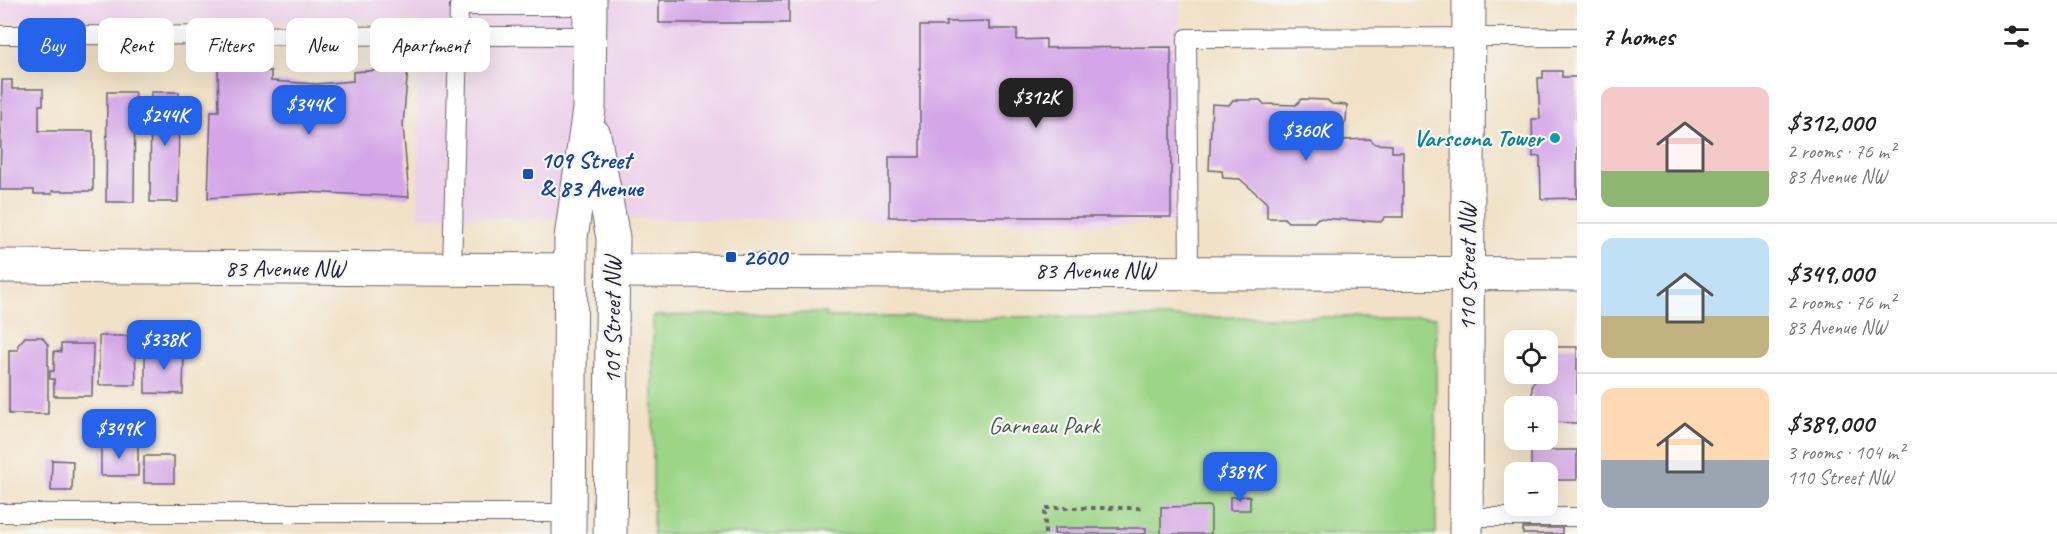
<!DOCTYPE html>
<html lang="en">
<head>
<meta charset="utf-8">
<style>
  :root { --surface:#fff; --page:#f2f2f2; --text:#222; --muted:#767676; --line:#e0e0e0; --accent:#2563eb }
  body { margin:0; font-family:Caveat,sans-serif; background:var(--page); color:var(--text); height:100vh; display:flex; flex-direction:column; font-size:22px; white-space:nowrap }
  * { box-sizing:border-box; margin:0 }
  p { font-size:20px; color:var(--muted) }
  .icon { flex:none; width:33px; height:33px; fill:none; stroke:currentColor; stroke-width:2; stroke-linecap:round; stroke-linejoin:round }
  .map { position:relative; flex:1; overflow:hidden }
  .details { display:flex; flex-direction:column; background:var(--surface); width:480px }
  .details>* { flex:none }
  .hud { position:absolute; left:18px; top:18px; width:570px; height:54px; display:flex; gap:12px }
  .buttons { position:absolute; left:1504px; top:330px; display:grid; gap:12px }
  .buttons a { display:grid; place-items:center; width:54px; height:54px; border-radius:12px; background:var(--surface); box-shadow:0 6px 24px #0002; font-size:30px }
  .price { position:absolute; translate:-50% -51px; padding:0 14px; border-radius:12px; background:var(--accent); color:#fff; font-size:20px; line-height:39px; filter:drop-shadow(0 2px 3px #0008) }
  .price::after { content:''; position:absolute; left:50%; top:36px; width:18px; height:14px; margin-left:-9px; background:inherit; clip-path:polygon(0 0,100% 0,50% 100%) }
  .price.current { background:#222; color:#fff }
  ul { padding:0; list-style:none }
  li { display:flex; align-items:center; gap:18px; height:150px; padding:0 24px }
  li+li { border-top:2px solid var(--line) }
  li span { display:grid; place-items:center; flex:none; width:168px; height:120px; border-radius:12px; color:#555 }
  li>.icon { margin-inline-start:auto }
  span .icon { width:72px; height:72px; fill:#fffc; stroke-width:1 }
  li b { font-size:26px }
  h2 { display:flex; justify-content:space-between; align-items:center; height:72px; padding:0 24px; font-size:26px }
  .tag { padding:0 21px; border-radius:12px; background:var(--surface); box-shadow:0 6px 24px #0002; font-size:21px; line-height:54px }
  .tag.current { background:var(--accent); color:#fff }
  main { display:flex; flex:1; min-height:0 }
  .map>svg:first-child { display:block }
  .built { fill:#ecd1ea }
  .green { fill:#9dd587; stroke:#607c61; stroke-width:1.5 }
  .building { fill:#d4a5e8 }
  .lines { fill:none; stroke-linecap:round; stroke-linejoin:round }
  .service-casing { stroke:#6a656c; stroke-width:20 }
  .minor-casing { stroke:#6a656c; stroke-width:35 }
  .secondary-casing { stroke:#6a656c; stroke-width:35 }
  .path { stroke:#6a656c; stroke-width:4; stroke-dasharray:4.5 4.5; stroke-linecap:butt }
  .service { stroke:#fff; stroke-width:18 }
  .minor { stroke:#fff; stroke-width:33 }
  .secondary { stroke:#fff; stroke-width:33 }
  .culture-dot { fill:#0f9aa8; stroke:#f6f6f2; stroke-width:2 }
  .transit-dot { fill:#1a4fb4; stroke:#f6f6f2; stroke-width:2 }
  .labels { text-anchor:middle; stroke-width:4.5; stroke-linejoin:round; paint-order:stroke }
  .culture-label { font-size:24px; font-weight:bold; fill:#0d838f; stroke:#f6f6f2; text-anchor:end }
  .transit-label { font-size:24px; font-weight:bold; fill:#164399; stroke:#f6f6f2; text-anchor:start }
  .street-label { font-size:24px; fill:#22223b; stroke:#f6f6f2 }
  .park-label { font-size:24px; fill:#475852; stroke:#f6f6f2 }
</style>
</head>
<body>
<main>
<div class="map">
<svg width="1577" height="534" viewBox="0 0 1577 534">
  <rect width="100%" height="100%" fill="#f6f6f2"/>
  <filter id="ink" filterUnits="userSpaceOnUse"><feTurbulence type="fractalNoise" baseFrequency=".0167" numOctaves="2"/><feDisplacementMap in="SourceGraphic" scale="12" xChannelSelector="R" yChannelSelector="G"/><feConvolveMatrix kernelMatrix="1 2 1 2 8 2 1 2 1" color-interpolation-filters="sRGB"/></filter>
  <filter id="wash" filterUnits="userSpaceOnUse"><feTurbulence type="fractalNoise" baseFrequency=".008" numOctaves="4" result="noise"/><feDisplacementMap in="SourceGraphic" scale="24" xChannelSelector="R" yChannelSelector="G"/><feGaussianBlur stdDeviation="1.35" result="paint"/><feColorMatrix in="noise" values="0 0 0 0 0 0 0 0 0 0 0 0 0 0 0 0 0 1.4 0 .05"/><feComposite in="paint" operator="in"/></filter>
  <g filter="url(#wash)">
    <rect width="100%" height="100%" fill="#f1e1c6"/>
    <path class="built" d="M 0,0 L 1180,0 L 1180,224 L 418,217 L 418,21 L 0,22 Z"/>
    <path class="green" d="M 827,313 L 827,317 L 1436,317 L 1436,534 L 653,534 L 653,316 Z"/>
    <g id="blocks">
      <g class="building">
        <rect x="659" y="0" width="130" height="23"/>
        <path d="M 989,21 L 989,29 L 1017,29 L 1017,40 L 1046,39 L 1046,48 L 1171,47 L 1171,217 L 889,217 L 889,157 L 920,157 L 920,26 L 946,26 L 946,22 Z"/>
        <path d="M 218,68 L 271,71 L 271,81 L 316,84 L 353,81 L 353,72 L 408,68 L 403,125 L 409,197 L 305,192 L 208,198 L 211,111 L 219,111 Z"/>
        <path d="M 1543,71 L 1562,71 L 1562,77 L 1577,77 L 1577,198 L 1541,199 L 1540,156 L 1533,157 L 1532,119 L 1540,119 L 1538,78 L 1543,78 Z"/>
        <path d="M 2,80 L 12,80 L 12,89 L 43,89 L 43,105 L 39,105 L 39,131 L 93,131 L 93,191 L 52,191 L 52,194 L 34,194 L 34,190 L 0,190 Z"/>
        <path d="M 107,92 L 135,92 L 134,202 L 106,202 Z"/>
        <path d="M 151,92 L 179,92 L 178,202 L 150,202 Z"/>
        <path d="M 1301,99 L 1327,100 L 1332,104 L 1347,105 L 1346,122 L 1333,136 L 1341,143 L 1344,140 L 1370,139 L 1375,144 L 1392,145 L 1392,152 L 1403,152 L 1403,217 L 1385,217 L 1381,222 L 1318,218 L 1314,222 L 1288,222 L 1284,218 L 1267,218 L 1267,203 L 1240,179 L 1223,178 L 1222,171 L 1209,170 L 1212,104 L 1229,105 L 1233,100 L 1260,100 L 1264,104 L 1296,105 Z"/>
        <path d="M 99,336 L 135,336 L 136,385 L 99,385 Z"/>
        <path d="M 25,337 L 42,337 L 48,345 L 48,414 L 9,414 L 9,350 L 18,350 L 18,345 Z"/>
        <path d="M 61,344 L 93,344 L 92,396 L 54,396 L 54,379 L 50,379 L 50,371 L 54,371 L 54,351 L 61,352 Z"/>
        <path d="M 156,345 L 170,345 L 170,351 L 184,351 L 183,394 L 145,393 L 145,353 L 156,353 Z"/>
        <path d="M 1548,347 L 1577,347 L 1577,423 L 1548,422 L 1548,406 L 1535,406 L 1532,400 L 1532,384 L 1536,380 L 1536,374 L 1548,374 Z"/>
        <rect x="101" y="443" width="37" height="33"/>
        <path d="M 1531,450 L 1577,450 L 1577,480 L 1548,480 L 1548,472 L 1531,472 Z"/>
        <rect x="144" y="456" width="30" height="27"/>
        <path d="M 52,460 L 73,461 L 72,491 L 51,491 Z"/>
        <path d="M 1250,496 L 1250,510 L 1230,510 L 1230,497 Z"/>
        <path d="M 1211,506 L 1211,534 L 1161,534 L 1161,507 Z"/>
        <rect x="1054" y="528" width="92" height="6"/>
        <rect x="1523" y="528" width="39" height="6"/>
      </g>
    </g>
  </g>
  <g filter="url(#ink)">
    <use href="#blocks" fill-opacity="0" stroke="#6a656c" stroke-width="1.5"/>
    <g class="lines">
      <g class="service-casing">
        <g id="service">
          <path d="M 0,35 L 590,36"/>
          <path d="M 452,269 L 459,6 L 590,6"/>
          <path d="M 1189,271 L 1187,38 L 1577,37"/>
          <path d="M 0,513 L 569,513"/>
          <path d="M 1466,517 L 1577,517"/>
        </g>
      </g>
      <g class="minor-casing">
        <g id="minor">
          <path d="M 0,266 L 570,270"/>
          <path d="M 613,271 L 1577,274"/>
          <path d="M 1466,534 L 1469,0"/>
        </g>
      </g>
      <g class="secondary-casing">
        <g id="secondary">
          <path d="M 594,135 L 613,238 L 610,534"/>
          <path d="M 569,534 L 571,238 L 589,109 L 590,0"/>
        </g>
      </g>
      <path class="path" d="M 1045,534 L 1045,508 L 1141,508"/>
      <use href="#service" class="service"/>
      <use href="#minor" class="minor"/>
      <use href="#secondary" class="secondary"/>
    </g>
  </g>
  <circle class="culture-dot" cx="1555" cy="138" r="6"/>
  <g class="transit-dot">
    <rect x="522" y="168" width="12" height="12" rx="3"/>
    <rect x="725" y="251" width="12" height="12" rx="3"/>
  </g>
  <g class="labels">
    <g class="culture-label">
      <text x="1543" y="146">Varscona Tower</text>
    </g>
    <g class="transit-label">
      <text x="540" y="168">109 Street<tspan x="540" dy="28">&amp; 83 Avenue</tspan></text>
      <text x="743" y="265">2600</text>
    </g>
    <g class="street-label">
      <text transform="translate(1467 267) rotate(-90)" y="8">110 Street NW</text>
      <text x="285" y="276">83 Avenue NW</text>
      <text x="1095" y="278">83 Avenue NW</text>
      <text transform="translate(612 320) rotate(-90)" y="8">109 Street NW</text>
    </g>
    <g class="park-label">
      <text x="1044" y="433">Garneau Park</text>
    </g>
  </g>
</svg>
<div class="buttons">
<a><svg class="icon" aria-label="locate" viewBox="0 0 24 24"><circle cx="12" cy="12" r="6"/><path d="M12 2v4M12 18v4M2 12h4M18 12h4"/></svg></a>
<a>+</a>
<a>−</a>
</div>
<b class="price current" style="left:1036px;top:129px">$312K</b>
<b class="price" style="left:309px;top:136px">$344K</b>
<b class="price" style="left:165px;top:147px">$244K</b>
<b class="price" style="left:1306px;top:162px">$360K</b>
<b class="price" style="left:164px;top:371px">$338K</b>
<b class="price" style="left:119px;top:460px">$349K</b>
<b class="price" style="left:1240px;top:503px">$389K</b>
<div class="hud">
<a class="tag current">Buy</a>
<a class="tag">Rent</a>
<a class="tag">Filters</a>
<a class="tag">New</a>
<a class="tag">Apartment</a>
</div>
</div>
<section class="details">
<h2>7 homes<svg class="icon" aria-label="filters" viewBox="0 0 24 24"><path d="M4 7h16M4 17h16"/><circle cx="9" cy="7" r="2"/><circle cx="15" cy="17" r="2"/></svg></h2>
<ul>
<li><span style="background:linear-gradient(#f6c9c9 70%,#8fb573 0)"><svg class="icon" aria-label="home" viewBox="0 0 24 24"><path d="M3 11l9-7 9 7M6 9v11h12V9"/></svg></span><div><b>$312,000</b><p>2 rooms · 76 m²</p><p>83 Avenue NW</p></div></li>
<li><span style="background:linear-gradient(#bfe0f5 65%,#c2b280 0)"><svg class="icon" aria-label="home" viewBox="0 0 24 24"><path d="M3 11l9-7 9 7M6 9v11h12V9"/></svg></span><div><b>$349,000</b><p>2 rooms · 76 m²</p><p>83 Avenue NW</p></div></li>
<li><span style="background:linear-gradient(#ffd9b3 60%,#9aa5b1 0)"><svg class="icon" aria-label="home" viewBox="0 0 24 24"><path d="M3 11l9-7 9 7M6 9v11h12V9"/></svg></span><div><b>$389,000</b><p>3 rooms · 104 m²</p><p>110 Street NW</p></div></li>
</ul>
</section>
</main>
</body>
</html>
